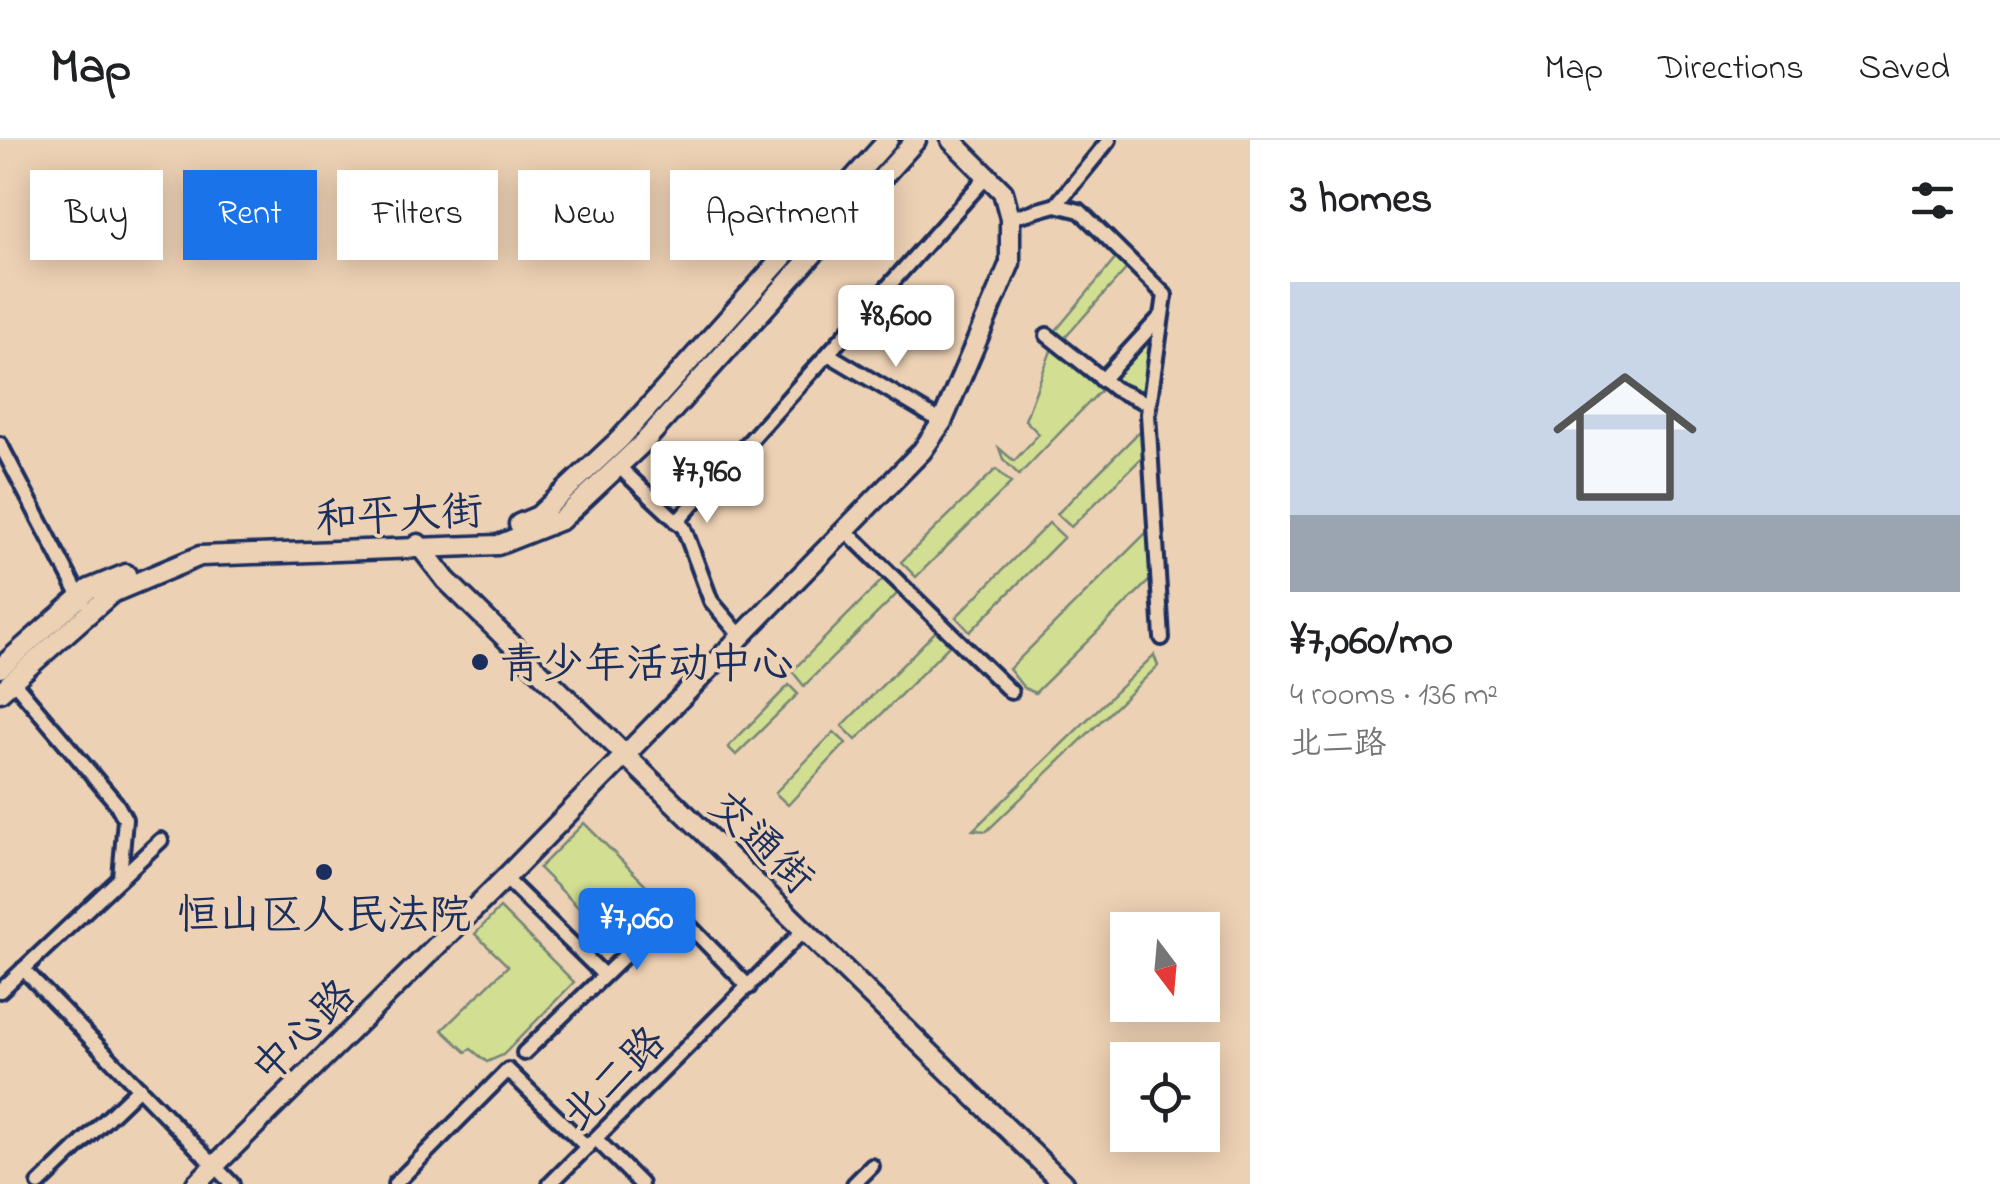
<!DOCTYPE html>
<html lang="en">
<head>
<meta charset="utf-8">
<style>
  :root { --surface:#fff; --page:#f6f6f6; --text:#202124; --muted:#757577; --line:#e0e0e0; --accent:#1a73e8 }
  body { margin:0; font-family:"Indie Flower","LXGW WenKai TC",sans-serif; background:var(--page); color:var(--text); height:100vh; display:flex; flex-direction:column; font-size:38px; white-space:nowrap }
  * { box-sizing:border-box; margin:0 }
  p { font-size:32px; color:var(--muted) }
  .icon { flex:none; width:55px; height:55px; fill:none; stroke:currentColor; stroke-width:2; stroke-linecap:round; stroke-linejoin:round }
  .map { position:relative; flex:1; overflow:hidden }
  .drawer { display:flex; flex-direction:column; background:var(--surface); width:750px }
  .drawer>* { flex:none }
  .hud { position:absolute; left:30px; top:30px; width:950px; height:90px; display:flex; gap:20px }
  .needle { width:65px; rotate:164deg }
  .controls { position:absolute; left:1110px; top:772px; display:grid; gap:20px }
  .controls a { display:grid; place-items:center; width:110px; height:110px; border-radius:0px; background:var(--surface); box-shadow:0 5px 25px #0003; font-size:50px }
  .price { position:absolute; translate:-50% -85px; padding:0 22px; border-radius:10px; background:#fff; color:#222; font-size:32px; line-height:65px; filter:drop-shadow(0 2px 5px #0008) }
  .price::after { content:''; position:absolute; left:50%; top:60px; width:30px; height:22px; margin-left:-15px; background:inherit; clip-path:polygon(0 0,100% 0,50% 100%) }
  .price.current { background:var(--accent); color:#fff }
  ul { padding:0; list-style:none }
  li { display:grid; align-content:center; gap:20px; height:530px; padding:0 40px }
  li span { display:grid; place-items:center; height:310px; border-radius:0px; color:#555 }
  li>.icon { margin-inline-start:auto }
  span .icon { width:180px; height:180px; fill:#fffc; stroke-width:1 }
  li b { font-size:42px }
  h2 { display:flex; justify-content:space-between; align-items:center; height:120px; padding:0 40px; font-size:42px }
  .tag { padding:0 35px; border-radius:0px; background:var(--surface); box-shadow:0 5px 25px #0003; font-size:35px; line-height:90px }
  .tag.current { background:var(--accent); color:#fff }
  header { display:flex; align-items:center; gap:60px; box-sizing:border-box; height:140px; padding:0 50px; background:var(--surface); border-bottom:2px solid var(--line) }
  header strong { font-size:48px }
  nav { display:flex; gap:55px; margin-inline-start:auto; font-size:35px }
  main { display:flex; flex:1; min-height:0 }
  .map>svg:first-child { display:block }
  .green { fill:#d2de91; stroke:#768678; stroke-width:2.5 }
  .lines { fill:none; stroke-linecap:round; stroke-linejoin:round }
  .street-casing { stroke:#1b2f5e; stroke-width:20 }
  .secondary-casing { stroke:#1b2f5e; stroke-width:25 }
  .street { stroke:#edd1b4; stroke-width:12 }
  .secondary { stroke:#edd1b4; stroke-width:18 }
  .poi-dot { fill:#1b2f5e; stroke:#edd1b4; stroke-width:4 }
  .labels { text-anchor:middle; stroke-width:8; stroke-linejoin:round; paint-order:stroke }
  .street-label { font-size:42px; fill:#1b2f5e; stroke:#edd1b4 }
  .poi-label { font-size:42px; fill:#1b2f5e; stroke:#edd1b4; text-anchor:start }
</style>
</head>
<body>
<header>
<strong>Map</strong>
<nav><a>Map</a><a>Directions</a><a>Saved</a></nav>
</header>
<main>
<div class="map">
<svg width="1250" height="1044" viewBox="0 0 1250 1044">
  <rect width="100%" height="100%" fill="#edd1b4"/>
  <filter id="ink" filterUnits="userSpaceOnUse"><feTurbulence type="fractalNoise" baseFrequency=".01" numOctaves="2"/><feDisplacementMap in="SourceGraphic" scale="20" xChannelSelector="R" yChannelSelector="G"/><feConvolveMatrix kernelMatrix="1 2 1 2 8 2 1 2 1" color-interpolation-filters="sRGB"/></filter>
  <g filter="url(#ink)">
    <g class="green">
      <path d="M 1117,117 L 1129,126 L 1062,201 L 1053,194 Z"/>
      <path d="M 1151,197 L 1145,258 L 1111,241 Z"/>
      <path d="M 1052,208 L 1101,250 L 1019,335 L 1003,319 L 999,308 L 1014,321 L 1039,294 L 1025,280 Z"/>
      <path d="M 1142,289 L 1145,315 L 1071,387 L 1057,374 Z"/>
      <path d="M 996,329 L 1011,343 L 916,437 L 901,422 Z"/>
      <path d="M 1049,383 L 1064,397 L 970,492 L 956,477 Z"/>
      <path d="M 1151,388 L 1152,438 L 1035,553 L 1024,548 L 1009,529 Z"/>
      <path d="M 885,437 L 899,452 L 804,546 L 792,531 Z"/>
      <path d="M 936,491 L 950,505 L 856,600 L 842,586 Z"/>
      <path d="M 1154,515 L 1158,526 L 987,691 L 973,690 Z"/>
      <path d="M 789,545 L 798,554 L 736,615 L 728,607 Z"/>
      <path d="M 834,592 L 846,603 L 788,665 L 775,653 Z"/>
      <path d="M 584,683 L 658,757 L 613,802 L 539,728 Z"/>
      <path d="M 500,768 L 574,842 L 503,915 L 487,922 L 471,909 L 466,912 L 442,890 L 508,826 L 475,794 Z"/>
    </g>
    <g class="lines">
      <g class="street-casing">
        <g id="street">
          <path d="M 1056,65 L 1109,0"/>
          <path d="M 1010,78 L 1056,65 L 1080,71 L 1165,155 L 1148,274 L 1162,498"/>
          <path d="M 1047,195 L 1115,249 L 1149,264"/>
          <path d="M 828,214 L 942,282"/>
          <path d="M 1102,240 L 1161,176"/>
          <path d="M 0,304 L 82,461"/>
          <path d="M 618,326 L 684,388 L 711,461 L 739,494"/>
          <path d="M 677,382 L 989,34"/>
          <path d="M 844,389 L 1011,552"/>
          <path d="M 13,541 L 116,663 L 125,679 L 120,738"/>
          <path d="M 505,738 L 604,835"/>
          <path d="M 23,829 L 232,1044"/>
          <path d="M 0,851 L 161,700"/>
          <path d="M 524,913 L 673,769 L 749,847"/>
          <path d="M 596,999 L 641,1044"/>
          <path d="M 39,1044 L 139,948"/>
          <path d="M 395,1044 L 508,930 L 587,1007"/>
          <path d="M 550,1044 L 804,790"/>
          <path d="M 854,1044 L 872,1026"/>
        </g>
      </g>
      <g class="secondary-casing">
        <g id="secondary">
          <path d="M 519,384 L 538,376 L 620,299 L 888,0"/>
          <path d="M 418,404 L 446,440 L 1064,1044"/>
          <path d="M 0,528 L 89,449 L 126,434"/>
          <path d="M 0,552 L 112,453 L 200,416 L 498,405 L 561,380 L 644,302 L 916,0"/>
          <path d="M 196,1044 L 505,738 L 922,311 L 942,282 L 1010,123 L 1010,78 L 1003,52 L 951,0"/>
        </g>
      </g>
      <use href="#street" class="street"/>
      <use href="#secondary" class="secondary"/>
    </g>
  </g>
  <g class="poi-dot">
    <circle cx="480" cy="522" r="10"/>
    <circle cx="324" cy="732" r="10"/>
  </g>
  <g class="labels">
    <g class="street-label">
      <text transform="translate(399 373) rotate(-3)" y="15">和平大街</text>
      <text transform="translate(763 701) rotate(44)" y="15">交通街</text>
      <text transform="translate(302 890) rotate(-45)" y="15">中心路</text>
      <text transform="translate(612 937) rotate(-45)" y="15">北二路</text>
    </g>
    <g class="poi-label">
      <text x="500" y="537">青少年活动中心</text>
      <text x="324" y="788" text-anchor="middle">恒山区人民法院</text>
    </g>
  </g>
</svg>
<div class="controls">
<a><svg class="needle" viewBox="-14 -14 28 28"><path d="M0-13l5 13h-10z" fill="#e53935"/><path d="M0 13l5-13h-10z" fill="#757577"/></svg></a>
<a><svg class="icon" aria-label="locate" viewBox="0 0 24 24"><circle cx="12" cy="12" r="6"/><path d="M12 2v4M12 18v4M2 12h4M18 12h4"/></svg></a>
</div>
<b class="price" style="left:896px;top:230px">¥8,600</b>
<b class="price" style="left:707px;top:386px">¥7,960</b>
<b class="price current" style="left:637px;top:833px">¥7,060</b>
<div class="hud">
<a class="tag">Buy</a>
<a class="tag current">Rent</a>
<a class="tag">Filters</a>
<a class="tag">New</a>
<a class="tag">Apartment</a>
</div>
</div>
<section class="drawer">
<h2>3 homes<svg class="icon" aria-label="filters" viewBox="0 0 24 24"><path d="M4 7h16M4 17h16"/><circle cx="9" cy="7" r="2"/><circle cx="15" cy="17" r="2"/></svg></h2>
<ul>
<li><span style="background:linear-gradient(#c9d6e8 75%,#9aa5b1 0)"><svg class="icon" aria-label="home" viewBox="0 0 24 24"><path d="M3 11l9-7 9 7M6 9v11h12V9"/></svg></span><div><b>¥7,060/mo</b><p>4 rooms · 136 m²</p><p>北二路</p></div></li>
</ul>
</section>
</main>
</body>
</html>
